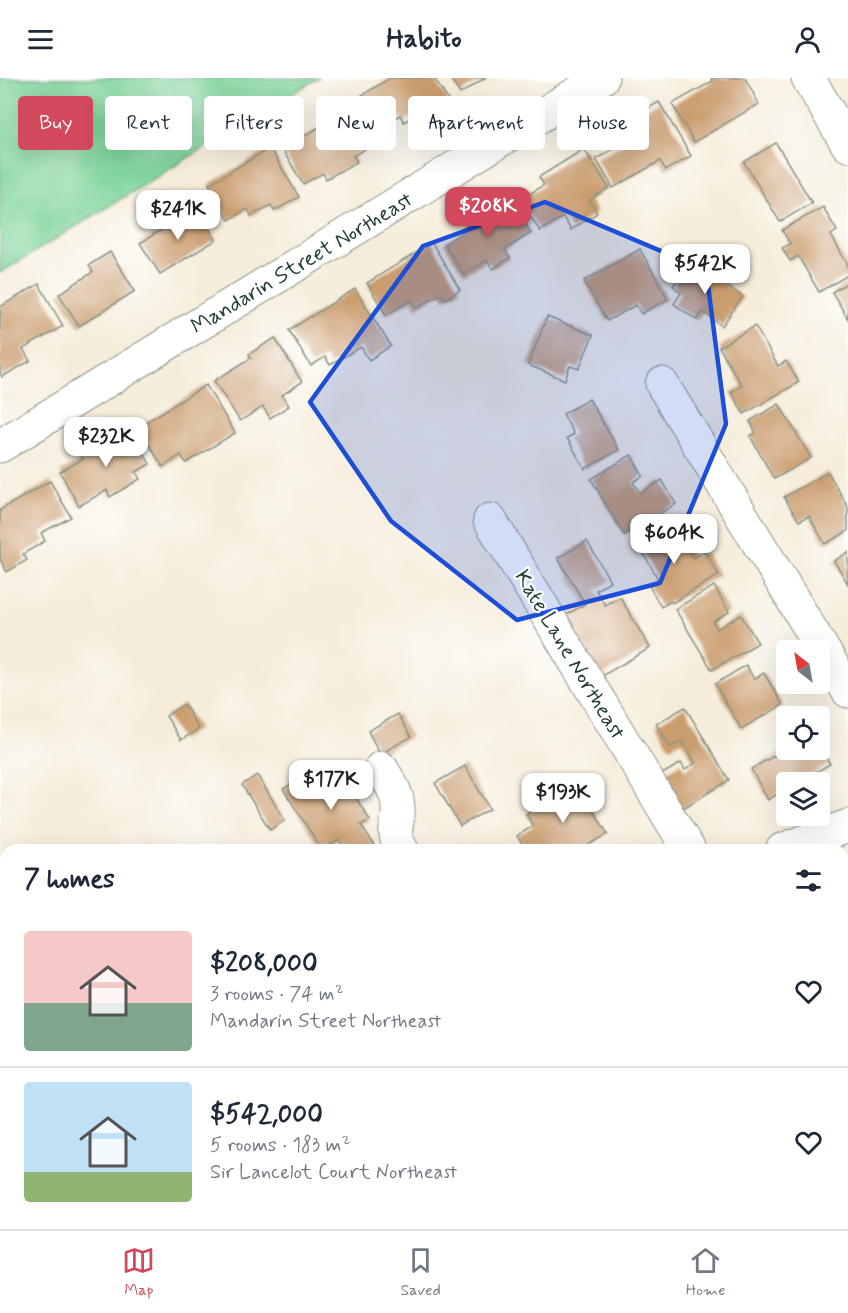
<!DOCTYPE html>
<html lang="en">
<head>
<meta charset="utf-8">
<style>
  :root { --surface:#fff; --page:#f2f2f3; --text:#1f2937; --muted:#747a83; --line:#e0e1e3; --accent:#d1495b }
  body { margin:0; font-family:Mynerve,sans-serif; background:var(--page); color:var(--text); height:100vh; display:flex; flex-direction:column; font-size:22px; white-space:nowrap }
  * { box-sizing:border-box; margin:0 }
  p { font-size:20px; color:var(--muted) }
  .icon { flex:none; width:33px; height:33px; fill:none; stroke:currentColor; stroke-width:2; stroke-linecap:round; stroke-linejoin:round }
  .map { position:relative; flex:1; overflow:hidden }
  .drawer { position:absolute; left:0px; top:766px; width:849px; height:386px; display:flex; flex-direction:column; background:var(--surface); border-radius:18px 18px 0 0; box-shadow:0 6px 24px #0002 }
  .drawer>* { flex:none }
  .top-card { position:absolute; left:18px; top:18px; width:813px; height:54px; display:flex; gap:12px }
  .needle { width:39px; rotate:329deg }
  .buttons { position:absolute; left:776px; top:562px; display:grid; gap:12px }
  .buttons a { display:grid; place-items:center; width:54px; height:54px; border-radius:6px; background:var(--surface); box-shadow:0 6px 24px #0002; font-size:30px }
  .price { position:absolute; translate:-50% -51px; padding:0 14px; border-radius:12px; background:#fff; color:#222; font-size:20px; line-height:39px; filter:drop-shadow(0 2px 3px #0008) }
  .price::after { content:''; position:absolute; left:50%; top:36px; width:18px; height:14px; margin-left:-9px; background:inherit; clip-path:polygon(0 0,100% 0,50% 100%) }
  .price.selected { background:var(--accent); color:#fff }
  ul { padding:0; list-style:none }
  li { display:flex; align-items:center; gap:18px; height:150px; padding:0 24px }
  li+li { border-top:2px solid var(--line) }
  li span { display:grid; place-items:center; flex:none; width:168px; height:120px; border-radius:6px; color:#555 }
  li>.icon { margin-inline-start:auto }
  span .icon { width:72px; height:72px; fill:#fffc; stroke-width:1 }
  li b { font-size:26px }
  h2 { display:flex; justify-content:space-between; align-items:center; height:72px; padding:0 24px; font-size:26px }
  .pill { padding:0 21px; border-radius:6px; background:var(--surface); box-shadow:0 6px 24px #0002; font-size:21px; line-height:54px }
  .pill.selected { background:var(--accent); color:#fff }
  header { display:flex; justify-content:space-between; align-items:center; height:78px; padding:0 24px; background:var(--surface); font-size:27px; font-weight:800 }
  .dock { display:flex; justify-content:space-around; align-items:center; height:84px; border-top:2px solid var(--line); background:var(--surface); font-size:16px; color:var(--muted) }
  .dock a { display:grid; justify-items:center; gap:3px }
  .dock .selected { color:var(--accent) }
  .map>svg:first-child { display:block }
  .green { fill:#7cd398; stroke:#4e8866; stroke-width:1.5 }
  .building { fill:#ca9d6e }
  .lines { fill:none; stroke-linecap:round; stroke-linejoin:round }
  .minor-casing { stroke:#8a9486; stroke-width:35 }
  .minor { stroke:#fff; stroke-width:33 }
  .marked { fill:#1d4ed8; fill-opacity:0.2; stroke:#1d4ed8; stroke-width:4.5; stroke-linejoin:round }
  .labels { text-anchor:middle; stroke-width:4.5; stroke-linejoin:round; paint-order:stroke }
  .street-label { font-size:22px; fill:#1f3d34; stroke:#fff }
</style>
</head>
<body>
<header><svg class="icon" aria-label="menu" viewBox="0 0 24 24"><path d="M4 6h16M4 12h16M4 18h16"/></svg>Habito<svg class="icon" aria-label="person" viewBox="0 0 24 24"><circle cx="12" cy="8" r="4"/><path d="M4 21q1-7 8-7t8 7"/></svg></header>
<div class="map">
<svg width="848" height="1151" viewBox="0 0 848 1151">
  <rect width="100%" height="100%" fill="#fff"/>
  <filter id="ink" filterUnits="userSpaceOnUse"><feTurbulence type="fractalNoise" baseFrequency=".0167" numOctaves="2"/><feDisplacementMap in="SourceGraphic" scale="12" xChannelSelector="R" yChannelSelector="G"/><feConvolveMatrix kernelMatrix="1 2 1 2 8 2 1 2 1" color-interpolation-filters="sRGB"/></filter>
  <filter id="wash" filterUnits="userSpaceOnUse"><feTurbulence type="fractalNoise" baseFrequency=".008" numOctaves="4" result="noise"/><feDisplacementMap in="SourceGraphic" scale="24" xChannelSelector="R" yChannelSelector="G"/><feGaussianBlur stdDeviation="1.35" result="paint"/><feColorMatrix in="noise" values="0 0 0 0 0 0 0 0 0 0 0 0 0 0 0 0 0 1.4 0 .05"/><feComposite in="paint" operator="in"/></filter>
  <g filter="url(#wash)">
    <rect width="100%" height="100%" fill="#f5ecd9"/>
    <path class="green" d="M 0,0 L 318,0 L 0,195 Z"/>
    <g id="blocks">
      <g class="building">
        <path d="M 390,0 L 434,0 L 450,25 L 425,41 L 420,34 L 404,44 L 400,37 L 376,52 L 356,21 Z"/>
        <path d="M 450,0 L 485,0 L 460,16 Z"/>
        <path d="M 711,0 L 745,0 L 759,26 L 694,64 L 672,26 L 713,3 Z"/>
        <path d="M 659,24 L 691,78 L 666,92 L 660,83 L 613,110 L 596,81 L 624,65 L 619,56 L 637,46 L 633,39 Z"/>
        <path d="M 354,29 L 376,65 L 353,78 L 357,84 L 326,101 L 323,95 L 303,106 L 282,71 Z"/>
        <path d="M 776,65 L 812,125 L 780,144 L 744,84 Z"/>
        <path d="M 270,70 L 299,119 L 274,133 L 271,127 L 251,138 L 248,131 L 229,142 L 209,106 Z"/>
        <path d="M 584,71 L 609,110 L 589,122 L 597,135 L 571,152 L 563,139 L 540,153 L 520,122 L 544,107 L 539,99 Z"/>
        <path d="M 509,121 L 531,155 L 505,172 L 510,180 L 493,191 L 487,182 L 464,197 L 444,166 L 469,150 L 465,143 L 487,129 L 490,134 Z"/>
        <path d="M 823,129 L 837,153 L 831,157 L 848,187 L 848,197 L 819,214 L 798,178 L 790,183 L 782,170 L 790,166 L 782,152 Z"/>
        <path d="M 197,130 L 216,162 L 160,196 L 140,165 Z"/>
        <path d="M 432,165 L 460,212 L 445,221 L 441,215 L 417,230 L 412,222 L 386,237 L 367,205 Z"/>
        <path d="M 640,171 L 668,221 L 641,236 L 636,227 L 607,243 L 584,203 Z"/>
        <path d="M 110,174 L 135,213 L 79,248 L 59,216 L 93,194 L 89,187 Z"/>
        <path d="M 691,183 L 743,219 L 722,248 L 703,234 L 697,242 L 674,226 L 681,215 L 673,208 Z"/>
        <path d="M 848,204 L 848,241 L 832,214 Z"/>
        <path d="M 39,206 L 63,248 L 23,271 L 30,283 L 2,299 L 0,295 L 0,229 Z"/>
        <path d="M 355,211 L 391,268 L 369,282 L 361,269 L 330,287 L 325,279 L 311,288 L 289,252 Z"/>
        <path d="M 547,239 L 593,257 L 579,291 L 570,288 L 565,302 L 528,287 Z"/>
        <path d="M 755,248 L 778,288 L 786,283 L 799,304 L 744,336 L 731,314 L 742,308 L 719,269 Z"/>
        <path d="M 275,260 L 302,304 L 282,317 L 289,328 L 270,340 L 263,329 L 240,343 L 214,303 L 251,280 L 249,276 Z"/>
        <path d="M 206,307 L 235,355 L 186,385 L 181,377 L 163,389 L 138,349 Z"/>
        <path d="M 589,321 L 619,372 L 585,391 L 567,360 L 574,356 L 563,336 Z"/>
        <path d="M 779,326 L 811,380 L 774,401 L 750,358 L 756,355 L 750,343 Z"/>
        <path d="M 131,352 L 150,386 L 136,394 L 140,401 L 110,419 L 107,412 L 79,428 L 60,394 L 83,381 L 79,373 L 107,357 L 111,364 Z"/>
        <path d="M 631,377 L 643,398 L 633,404 L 640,415 L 662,402 L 676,426 L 624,457 L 591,401 Z"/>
        <path d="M 828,394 L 848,429 L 848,453 L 825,466 L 809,438 L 799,443 L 784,419 Z"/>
        <path d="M 50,403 L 71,439 L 41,455 L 45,463 L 23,476 L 27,482 L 7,494 L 0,481 L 0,432 Z"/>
        <path d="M 671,442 L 693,480 L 705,474 L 719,497 L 672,525 L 671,523 L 661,529 L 648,506 L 658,501 L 636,462 Z"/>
        <path d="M 587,463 L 610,503 L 596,512 L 605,527 L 620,519 L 650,570 L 602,598 L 566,537 L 585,526 L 558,480 Z"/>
        <path d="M 848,474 L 848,506 L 834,483 Z"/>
        <path d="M 714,508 L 729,534 L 713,544 L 717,551 L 741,537 L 758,565 L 712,592 L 675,531 Z"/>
        <path d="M 746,587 L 754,601 L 764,595 L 783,627 L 741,651 L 715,606 Z"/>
        <path d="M 184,626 L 199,651 L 181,662 L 166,638 Z"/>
        <path d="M 685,629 L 729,702 L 680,732 L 659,698 L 681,685 L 685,692 L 695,685 L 682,663 L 670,669 L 656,646 Z"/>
        <path d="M 398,636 L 411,659 L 380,676 L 368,653 Z"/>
        <path d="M 819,667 L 830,686 L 797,705 L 786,705 L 786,711 L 768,722 L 751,691 L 786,671 L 819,672 Z"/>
        <path d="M 335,687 L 370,742 L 361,747 L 377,772 L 346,772 L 339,762 L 322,772 L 283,711 L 309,695 L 313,701 Z"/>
        <path d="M 465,688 L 490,731 L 460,748 L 435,705 Z"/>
        <path d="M 257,697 L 285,742 L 270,752 L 242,707 Z"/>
        <path d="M 576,705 L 608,756 L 580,772 L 526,772 L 517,758 L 533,748 L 526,736 Z"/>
        <path d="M 17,1146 L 55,1146 L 51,1148 L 53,1151 L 20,1151 Z"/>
        <path d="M 168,1146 L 228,1146 L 230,1151 L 169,1151 Z"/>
        <rect x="405" y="1146" width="38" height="5"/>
        <path d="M 621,1146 L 670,1146 L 673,1151 L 624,1151 Z"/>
      </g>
    </g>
  </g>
  <g filter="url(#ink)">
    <use href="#blocks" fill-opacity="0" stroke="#8a9486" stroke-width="1.5"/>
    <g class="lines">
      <g class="minor-casing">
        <g id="minor">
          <path d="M 808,0 L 848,67"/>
          <path d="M 662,306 L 848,613"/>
          <path d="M 0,368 L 602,0"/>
          <path d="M 490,442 L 689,772"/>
          <path d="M 381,690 C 389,703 398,715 398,730 C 399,749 390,752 402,772"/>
          <path d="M 782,772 L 848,748"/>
          <path d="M 0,1052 L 6,1050"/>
          <path d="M 95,1146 L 98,1151"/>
        </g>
      </g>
      <use href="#minor" class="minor"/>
    </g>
  </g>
  <path class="marked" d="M 545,124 L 706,192 L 726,346 L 660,505 L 517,542 L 391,443 L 310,324 L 423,168 Z"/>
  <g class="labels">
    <g class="street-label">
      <text transform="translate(301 184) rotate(-31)" y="8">Mandarin Street Northeast</text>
      <text transform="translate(571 576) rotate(59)" y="8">Kate Lane Northeast</text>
    </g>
  </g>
</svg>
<div class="buttons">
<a><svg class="needle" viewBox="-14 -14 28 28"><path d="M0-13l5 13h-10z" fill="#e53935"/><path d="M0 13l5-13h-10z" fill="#747a83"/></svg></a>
<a><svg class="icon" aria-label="locate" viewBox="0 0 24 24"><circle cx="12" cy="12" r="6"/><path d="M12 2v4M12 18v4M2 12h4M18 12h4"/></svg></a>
<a><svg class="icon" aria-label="layers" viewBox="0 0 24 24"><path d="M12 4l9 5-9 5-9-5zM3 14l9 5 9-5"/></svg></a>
</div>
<b class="price selected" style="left:488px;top:160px">$208K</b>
<b class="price" style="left:178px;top:163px">$241K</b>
<b class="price" style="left:705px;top:217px">$542K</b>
<b class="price" style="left:106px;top:390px">$232K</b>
<b class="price" style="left:674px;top:487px">$604K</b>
<b class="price" style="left:331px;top:733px">$177K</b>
<b class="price" style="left:563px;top:746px">$193K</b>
<div class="top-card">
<a class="pill selected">Buy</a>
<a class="pill">Rent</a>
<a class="pill">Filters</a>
<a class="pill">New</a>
<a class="pill">Apartment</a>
<a class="pill">House</a>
</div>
<section class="drawer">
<h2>7 homes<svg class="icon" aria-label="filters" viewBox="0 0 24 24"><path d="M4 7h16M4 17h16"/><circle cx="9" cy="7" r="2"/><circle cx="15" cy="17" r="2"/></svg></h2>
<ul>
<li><span style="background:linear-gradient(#f6c9c9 60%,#7fa58c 0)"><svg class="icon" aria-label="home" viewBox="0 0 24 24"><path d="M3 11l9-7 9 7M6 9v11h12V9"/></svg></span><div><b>$208,000</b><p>3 rooms · 74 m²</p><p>Mandarin Street Northeast</p></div><svg class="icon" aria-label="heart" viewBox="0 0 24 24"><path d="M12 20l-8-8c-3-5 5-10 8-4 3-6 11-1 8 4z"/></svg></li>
<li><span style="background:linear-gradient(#bfe0f5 75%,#8fb573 0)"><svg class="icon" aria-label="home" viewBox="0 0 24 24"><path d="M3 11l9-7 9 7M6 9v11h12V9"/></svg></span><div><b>$542,000</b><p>5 rooms · 183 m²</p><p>Sir Lancelot Court Northeast</p></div><svg class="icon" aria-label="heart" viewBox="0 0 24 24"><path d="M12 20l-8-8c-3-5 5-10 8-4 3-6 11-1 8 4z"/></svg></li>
</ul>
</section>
</div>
<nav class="dock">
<a class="selected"><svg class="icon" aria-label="map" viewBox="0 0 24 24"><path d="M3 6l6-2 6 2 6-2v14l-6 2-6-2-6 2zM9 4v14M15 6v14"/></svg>Map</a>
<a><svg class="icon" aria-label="saved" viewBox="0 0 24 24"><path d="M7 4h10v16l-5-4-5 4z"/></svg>Saved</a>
<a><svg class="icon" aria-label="home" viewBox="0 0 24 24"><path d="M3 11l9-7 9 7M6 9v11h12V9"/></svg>Home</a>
</nav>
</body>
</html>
